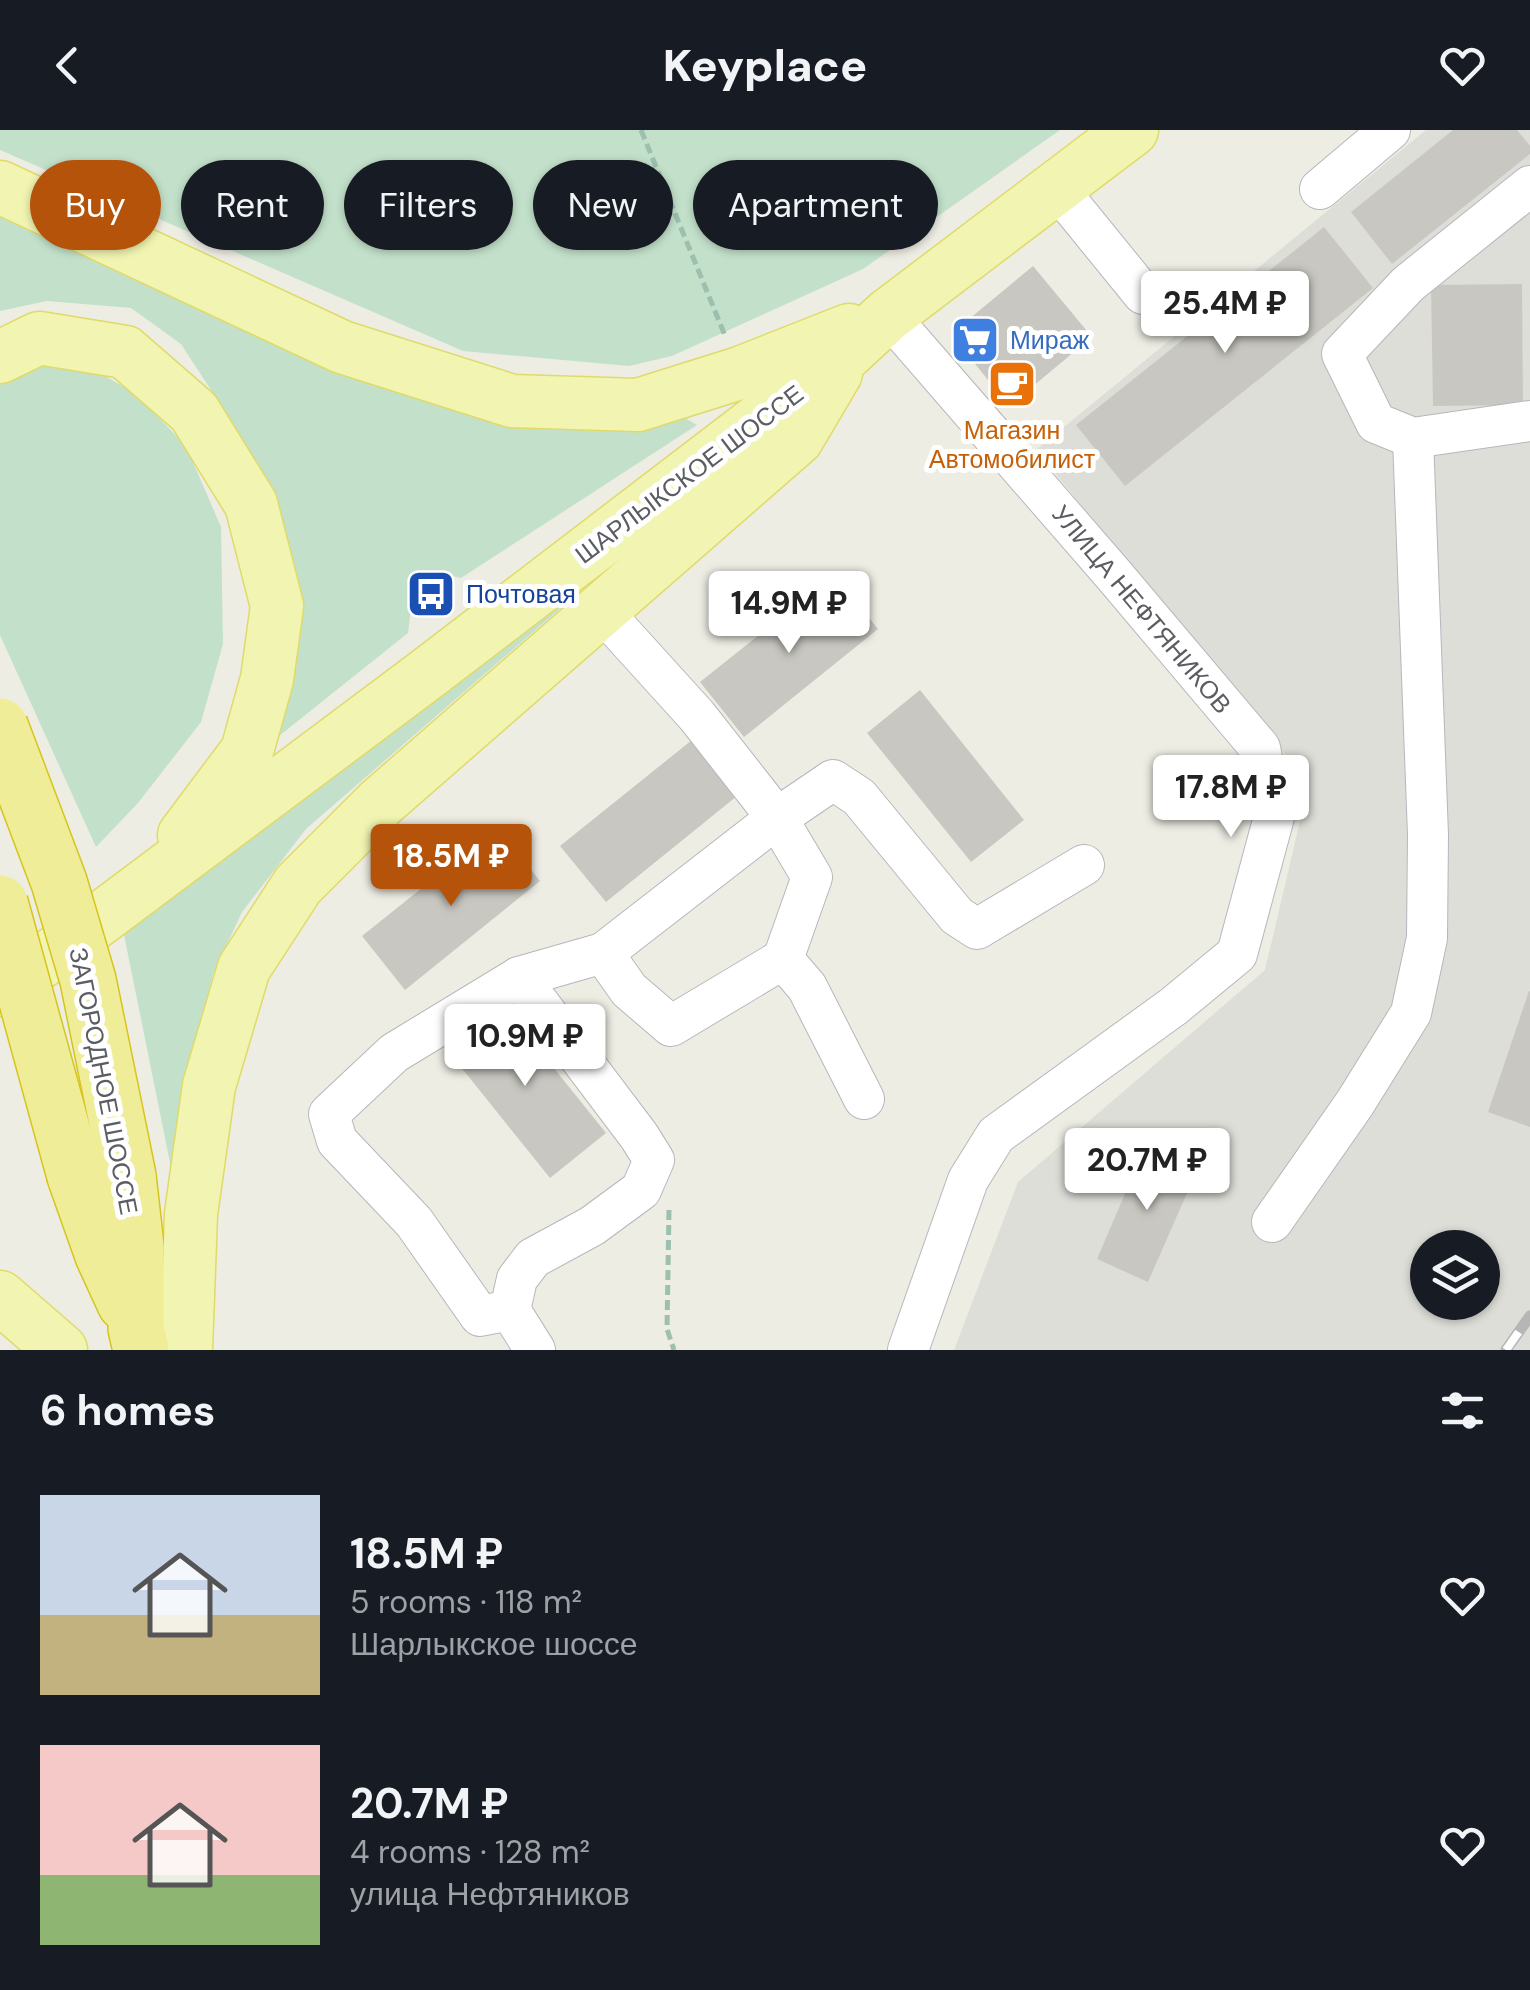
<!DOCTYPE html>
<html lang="en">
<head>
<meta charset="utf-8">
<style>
  :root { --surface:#171b24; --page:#242831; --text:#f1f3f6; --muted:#9ea1a6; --accent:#b45309 }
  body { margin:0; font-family:"DM Sans",sans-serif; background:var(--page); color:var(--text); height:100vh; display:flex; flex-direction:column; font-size:38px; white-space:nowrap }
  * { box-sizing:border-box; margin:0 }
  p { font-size:32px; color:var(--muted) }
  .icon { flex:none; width:55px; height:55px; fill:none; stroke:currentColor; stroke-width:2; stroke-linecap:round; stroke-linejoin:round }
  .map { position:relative; height:1220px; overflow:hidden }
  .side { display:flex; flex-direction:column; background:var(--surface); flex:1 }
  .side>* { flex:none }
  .banner { position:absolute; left:30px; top:30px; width:1000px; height:90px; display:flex; gap:20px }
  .fabs { position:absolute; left:1410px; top:1100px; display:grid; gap:20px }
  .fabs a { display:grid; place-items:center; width:90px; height:90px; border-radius:50%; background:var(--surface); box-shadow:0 2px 8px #0004; font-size:50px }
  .price { position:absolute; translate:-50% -85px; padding:0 22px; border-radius:10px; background:#fff; color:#222; font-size:32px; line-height:65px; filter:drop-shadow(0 2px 5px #0008) }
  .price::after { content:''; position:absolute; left:50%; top:60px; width:30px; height:22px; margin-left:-15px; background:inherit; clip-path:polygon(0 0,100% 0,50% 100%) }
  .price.current { background:var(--accent); color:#fff }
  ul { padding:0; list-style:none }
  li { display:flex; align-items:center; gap:30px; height:250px; padding:0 40px }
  li span { display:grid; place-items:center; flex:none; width:280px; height:200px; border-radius:0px; color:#555 }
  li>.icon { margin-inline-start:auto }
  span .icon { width:120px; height:120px; fill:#fffc; stroke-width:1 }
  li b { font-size:42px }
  h2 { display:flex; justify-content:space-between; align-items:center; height:120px; padding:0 40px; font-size:42px }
  .pill { padding:0 35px; border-radius:45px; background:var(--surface); box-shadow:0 2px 8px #0004; font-size:35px; line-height:90px }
  .pill.current { background:var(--accent); color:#fff }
  header { display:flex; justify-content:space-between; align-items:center; height:130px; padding:0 40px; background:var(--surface); font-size:45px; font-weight:800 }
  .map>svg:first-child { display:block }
  .industrial { fill:#deded8; fill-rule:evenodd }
  .green { fill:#c3e1ca }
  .building { fill:#c8c7c1 }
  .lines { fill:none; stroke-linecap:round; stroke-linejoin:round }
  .minor-casing { stroke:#b6b7bc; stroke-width:42 }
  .major-casing { stroke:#e0da69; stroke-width:55 }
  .highway-casing { stroke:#d6c51b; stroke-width:58 }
  .path { stroke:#9cbfae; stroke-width:5; stroke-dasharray:10 5; stroke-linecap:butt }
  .minor { stroke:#fff; stroke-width:40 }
  .major { stroke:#f1f5b1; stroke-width:52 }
  .highway { stroke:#f0ed98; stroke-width:55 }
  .rail-casing { stroke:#b6b6b7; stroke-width:11 }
  .rail { stroke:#fff; stroke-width:8; stroke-dasharray:22; stroke-linecap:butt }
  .highway-bridge-casing { stroke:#d6c51b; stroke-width:58; stroke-linecap:butt }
  .highway-bridge { stroke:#f0ed98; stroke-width:55 }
  .labels { text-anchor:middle; stroke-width:10; stroke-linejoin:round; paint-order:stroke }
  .shop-label { font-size:25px; fill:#366cbe; stroke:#fff; text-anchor:start }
  .food-label { font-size:25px; fill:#c56008; stroke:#fff }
  .street-label { font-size:25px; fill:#5c5d63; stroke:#fff }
  .transit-label { font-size:25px; fill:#164399; stroke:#fff; text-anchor:start }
</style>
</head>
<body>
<header><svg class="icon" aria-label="back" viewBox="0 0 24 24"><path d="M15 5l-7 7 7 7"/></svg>Keyplace<svg class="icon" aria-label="heart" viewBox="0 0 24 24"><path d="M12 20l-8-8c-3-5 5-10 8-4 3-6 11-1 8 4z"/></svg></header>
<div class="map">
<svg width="1530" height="1220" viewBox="0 0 1530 1220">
  <rect width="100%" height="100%" fill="#edede4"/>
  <path class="industrial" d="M 1426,0 L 1530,0 L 1530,1220 L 954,1220 L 1018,1052 L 1265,840 L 1309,653 L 1036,320 ZM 1428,1118 L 1482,1118 L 1482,1172 L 1428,1172 Z"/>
  <g class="green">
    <path d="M 0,0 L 1060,0 L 863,139 L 672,226 L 629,236 L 463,221 L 0,20 Z"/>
    <path d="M 0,86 L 257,198 L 668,278 L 697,295 L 461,448 L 440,443 L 413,462 L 408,503 L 264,618 L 285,432 L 239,303 L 181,214 L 131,178 L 47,171 L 0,181 Z"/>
    <path d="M 41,231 L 91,238 L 136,264 L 186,316 L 221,397 L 223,514 L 201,592 L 138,673 L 96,717 L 0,505 L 0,246 Z"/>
    <path d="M 570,454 L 578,463 L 306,699 L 242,782 L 213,844 L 186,964 L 181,1087 L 121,790 Z"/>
  </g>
  <g class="building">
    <path d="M 1453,0 L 1517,0 L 1530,16 L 1530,24 L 1392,134 L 1351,82 Z"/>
    <path d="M 1324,97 L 1373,158 L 1125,356 L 1076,295 Z"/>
    <path d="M 1033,136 L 1092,207 L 1009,276 L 951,204 Z"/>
    <path d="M 1522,154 L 1523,275 L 1433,276 L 1431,155 Z"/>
    <path d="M 834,445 L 878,499 L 744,607 L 700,552 Z"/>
    <path d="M 920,560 L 1024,690 L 971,732 L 867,603 Z"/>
    <path d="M 692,610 L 737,666 L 606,772 L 560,716 Z"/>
    <path d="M 497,698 L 540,751 L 405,860 L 362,806 Z"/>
    <path d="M 1529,861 L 1530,861 L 1530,997 L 1488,982 Z"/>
    <path d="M 500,871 L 606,1003 L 550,1048 L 444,916 Z"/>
    <path d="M 1146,1015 L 1198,1038 L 1148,1152 L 1097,1129 Z"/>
  </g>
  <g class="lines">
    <g class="minor-casing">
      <g id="minor">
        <path d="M 1530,56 L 1408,154 L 1342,224 L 1376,293 L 1413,308 L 1530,291"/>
        <path d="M 1056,57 L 1143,164"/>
        <path d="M 1320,59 L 1390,0"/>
        <path d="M 888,185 L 1113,444 L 1260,618 L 1274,687 L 1237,824 L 1174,876 L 996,1005 L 968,1050 L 908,1220"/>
        <path d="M 603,823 L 777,688 L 833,650 L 859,667 L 957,786 L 977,799 L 1084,735"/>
        <path d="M 783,829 L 807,857 L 864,969"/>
        <path d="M 519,847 L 394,923 L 329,984 L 337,1011 L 414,1092 L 480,1186 L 510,1180 L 535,1220"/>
        <path d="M 1272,1092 L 1355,973 L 1411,883 L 1427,808 L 1428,705 L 1413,308"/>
        <path d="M 510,1180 L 517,1149 L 533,1128 L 592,1096 L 641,1060 L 654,1030 L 639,1006 L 519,847 L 603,823 L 629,860 L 671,896 L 783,829 L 812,747 L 777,688 L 697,586 L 600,479"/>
      </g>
    </g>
    <g class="major-casing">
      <g id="major">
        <path d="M 0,57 L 342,217 L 512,271 L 638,275 L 740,243 L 849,200"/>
        <path d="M 0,227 L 39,208 L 125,222 L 194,282 L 251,374 L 277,476 L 267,549 L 247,621 L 184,705"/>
        <path d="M 0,860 L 60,819 L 423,547 L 848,222 L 888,185 L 1132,0"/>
        <path d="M 0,1167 L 61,1220"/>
        <path d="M 186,1220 L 191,1084 L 209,956 L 244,838 L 298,755 L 380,673 L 797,309 L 836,243"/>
      </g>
    </g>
    <g class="highway-casing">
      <g id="highway">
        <path d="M 75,1046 L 103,1125 L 125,1173"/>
        <path d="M 128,1046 L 136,1116 L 136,1198 L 141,1220"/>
      </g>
    </g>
    <g class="path">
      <path d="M 641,0 L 726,208"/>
      <path d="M 669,1080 L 667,1199 L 674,1220"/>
    </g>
    <use href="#minor" class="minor"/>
    <use href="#major" class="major"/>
    <use href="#highway" class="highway"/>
    <g class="rail-casing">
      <path id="rail" d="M 1506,1220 L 1530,1186"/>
    </g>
    <use href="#rail" class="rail"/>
    <g class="highway-bridge-casing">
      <g id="highway-bridge">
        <path d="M 0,596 L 59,752 L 88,850 L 128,1046"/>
        <path d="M 0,773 L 75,1046"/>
      </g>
    </g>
    <use href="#highway-bridge" class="highway-bridge"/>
  </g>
  <defs>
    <g id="supermarket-square" transform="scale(2.5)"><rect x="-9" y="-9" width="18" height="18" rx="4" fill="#3f7fe0" stroke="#fff"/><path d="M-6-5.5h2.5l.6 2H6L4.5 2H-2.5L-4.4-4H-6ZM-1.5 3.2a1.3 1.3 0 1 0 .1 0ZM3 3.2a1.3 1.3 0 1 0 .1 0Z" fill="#fff"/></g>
    <g id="cafe-square" transform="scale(2.5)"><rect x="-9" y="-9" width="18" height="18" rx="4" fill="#e8710a" stroke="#fff"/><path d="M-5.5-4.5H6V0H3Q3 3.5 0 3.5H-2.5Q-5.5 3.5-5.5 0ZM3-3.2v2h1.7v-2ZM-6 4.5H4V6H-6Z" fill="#fff"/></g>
    <g id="bus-square" transform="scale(2.5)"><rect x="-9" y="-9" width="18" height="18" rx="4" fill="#1a4fb4" stroke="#fff"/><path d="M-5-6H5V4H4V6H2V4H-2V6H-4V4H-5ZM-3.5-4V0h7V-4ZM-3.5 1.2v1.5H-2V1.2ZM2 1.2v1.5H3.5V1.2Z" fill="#fff"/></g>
  </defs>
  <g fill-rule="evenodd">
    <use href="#supermarket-square" x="975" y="210"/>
    <use href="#cafe-square" x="1012" y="254"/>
    <use href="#bus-square" x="431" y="464"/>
  </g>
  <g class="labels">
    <g class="shop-label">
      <text x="1010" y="219">Мираж</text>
    </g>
    <g class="food-label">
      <text x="1012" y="309">Магазин<tspan x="1012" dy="29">Автомобилист</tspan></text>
    </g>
    <g class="street-label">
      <text transform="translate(689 344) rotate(-37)" y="9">ШАРЛЫКСКОЕ ШОССЕ</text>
      <text transform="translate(1142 479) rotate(50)" y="9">УЛИЦА НЕФТЯНИКОВ</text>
      <text transform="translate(104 951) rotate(79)" y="9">ЗАГОРОДНОЕ ШОССЕ</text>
    </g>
    <g class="transit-label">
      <text x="466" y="473">Почтовая</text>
    </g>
  </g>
</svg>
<div class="fabs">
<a><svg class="icon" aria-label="layers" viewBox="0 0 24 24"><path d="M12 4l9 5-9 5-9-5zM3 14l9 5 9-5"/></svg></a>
</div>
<b class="price" style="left:1225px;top:226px">25.4M ₽</b>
<b class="price" style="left:789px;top:526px">14.9M ₽</b>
<b class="price" style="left:1231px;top:710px">17.8M ₽</b>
<b class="price current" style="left:451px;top:779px">18.5M ₽</b>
<b class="price" style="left:525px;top:959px">10.9M ₽</b>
<b class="price" style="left:1147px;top:1083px">20.7M ₽</b>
<div class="banner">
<a class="pill current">Buy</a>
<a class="pill">Rent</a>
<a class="pill">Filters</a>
<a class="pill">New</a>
<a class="pill">Apartment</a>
</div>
</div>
<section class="side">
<h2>6 homes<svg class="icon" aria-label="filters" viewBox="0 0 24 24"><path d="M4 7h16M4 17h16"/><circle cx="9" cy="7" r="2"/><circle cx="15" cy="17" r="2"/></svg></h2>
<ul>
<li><span style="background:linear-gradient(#c9d6e8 60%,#c2b280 0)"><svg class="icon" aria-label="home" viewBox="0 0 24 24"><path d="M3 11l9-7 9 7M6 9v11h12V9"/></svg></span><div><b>18.5M ₽</b><p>5 rooms · 118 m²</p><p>Шарлыкское шоссе</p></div><svg class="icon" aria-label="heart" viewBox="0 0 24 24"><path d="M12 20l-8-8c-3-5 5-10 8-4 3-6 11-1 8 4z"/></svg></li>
<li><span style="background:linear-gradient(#f6c9c9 65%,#8fb573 0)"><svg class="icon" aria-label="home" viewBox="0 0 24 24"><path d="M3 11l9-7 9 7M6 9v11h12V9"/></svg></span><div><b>20.7M ₽</b><p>4 rooms · 128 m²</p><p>улица Нефтяников</p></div><svg class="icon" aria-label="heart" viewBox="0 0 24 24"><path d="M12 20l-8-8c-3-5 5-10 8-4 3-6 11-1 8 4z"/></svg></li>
</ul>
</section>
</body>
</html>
